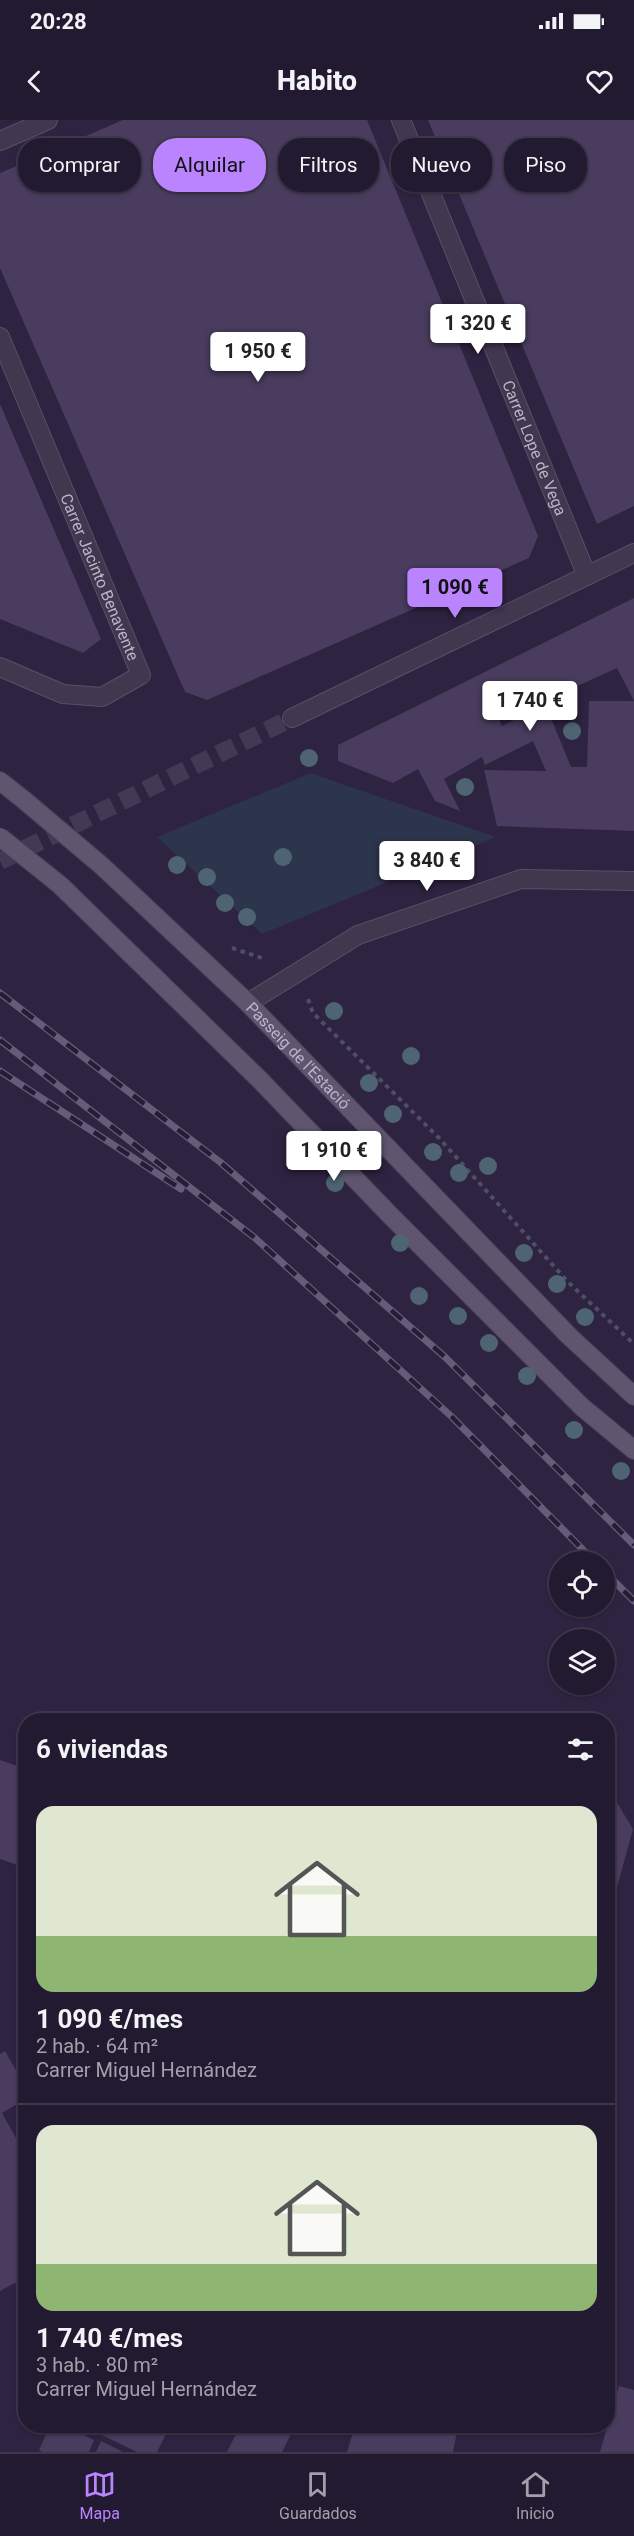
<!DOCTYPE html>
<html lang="es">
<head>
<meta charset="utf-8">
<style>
  :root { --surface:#221a30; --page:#2e273c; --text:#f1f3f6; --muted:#a2a1ab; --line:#3f384c; --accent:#b984fe }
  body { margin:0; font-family:Roboto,sans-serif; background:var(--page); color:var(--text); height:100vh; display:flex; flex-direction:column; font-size:22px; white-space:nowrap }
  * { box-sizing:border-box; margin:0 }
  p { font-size:20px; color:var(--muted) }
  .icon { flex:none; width:33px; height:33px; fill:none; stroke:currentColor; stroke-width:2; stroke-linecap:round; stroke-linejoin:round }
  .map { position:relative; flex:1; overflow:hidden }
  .sheet { position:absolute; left:18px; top:1593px; width:597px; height:720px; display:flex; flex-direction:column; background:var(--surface); border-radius:24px; box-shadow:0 2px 4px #0004,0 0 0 2px var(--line) }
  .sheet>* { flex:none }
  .top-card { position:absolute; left:18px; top:18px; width:598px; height:54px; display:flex; gap:12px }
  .controls { position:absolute; left:549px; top:1431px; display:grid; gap:12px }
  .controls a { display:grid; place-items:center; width:66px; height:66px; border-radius:50%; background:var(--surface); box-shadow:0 2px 4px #0004,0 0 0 2px var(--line); font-size:30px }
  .price { position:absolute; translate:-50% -51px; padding:0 14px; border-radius:6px; background:#fff; color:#222; font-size:20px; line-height:39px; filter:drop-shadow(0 2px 3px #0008) }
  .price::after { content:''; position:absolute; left:50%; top:36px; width:18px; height:14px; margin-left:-9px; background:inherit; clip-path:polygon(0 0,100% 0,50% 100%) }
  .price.current { background:var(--accent); color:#111 }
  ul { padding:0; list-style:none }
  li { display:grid; align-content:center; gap:12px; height:318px; padding:0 18px }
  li+li { border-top:2px solid var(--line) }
  li span { display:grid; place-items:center; height:186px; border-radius:18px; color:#555 }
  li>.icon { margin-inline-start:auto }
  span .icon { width:108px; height:108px; fill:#fffc; stroke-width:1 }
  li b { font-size:26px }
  h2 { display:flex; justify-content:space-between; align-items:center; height:72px; padding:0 18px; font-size:26px }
  .chip { padding:0 21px; border-radius:24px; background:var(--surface); box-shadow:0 2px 4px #0004,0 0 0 2px var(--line); font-size:21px; line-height:54px }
  .chip.current { background:var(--accent); color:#111 }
  .status { display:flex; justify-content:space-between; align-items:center; height:42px; padding:0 30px; background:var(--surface); direction:ltr }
  .status svg { height:16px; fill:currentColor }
  header { display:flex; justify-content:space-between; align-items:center; height:78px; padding:0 18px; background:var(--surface); font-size:27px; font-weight:800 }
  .tabs { display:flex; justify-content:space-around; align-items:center; height:84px; border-top:2px solid var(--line); background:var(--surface); font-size:16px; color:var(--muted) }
  .tabs a { display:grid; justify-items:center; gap:3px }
  .tabs .current { color:var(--accent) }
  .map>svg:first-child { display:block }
  .green { fill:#2d354c }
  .building { fill:#493c5e; fill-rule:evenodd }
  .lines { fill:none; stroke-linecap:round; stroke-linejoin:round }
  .minor-tunnel { stroke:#433955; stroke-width:18; stroke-dasharray:18 9; stroke-linecap:butt }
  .minor-casing { stroke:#594f67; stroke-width:20 }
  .major-casing { stroke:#473d55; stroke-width:20 }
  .path { stroke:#4d4f66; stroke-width:4; stroke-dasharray:4.5 4.5; stroke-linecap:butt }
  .minor { stroke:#41374f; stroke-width:18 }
  .major { stroke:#5f556f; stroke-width:18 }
  .rail-casing { stroke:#675b79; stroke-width:7 }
  .rail { stroke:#261c34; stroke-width:4.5; stroke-dasharray:14; stroke-linecap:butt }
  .major-bridge-casing { stroke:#473d55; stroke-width:20; stroke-linecap:butt }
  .major-bridge { stroke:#5f556f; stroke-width:18 }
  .tree { fill:#4e6473 }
  .labels { text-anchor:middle; stroke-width:4.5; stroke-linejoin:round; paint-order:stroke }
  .street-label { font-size:16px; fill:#bdb3ca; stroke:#261c34 }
</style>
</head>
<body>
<div class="status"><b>20:28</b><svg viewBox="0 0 49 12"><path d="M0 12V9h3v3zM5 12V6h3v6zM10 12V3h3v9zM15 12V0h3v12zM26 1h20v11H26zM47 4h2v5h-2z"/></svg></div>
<header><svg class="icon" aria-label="back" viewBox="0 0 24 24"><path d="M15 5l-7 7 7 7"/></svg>Habito<svg class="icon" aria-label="heart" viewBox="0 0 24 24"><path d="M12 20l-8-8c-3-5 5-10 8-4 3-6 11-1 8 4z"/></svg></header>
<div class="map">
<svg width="634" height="2332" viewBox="0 0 634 2332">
  <rect width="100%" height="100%" fill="#2e2340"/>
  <path class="green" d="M 311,653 L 336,662 L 496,717 L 262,814 L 157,717 Z"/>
  <g class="building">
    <path d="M 123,0 L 367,0 L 538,416 L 529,438 L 207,580 L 185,572 L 0,148 L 0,53 Z"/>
    <path d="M 428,0 L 634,0 L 634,386 L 597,404 Z"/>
    <path d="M 0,284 L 101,519 L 83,533 L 0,499 Z"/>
    <path d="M 634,478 L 634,711 L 497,706 L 484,650 L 546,651 L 533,621 L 485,645 L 482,637 L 444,659 L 460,691 L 435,681 L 418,649 L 393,663 L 338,641 L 338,625 ZM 617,548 L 634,581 L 589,581 L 587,647 L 571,647 L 544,581 ZM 517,585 L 522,596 L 502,606 L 496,592 Z"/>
    <path d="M 0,1640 L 26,1649 L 26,1748 L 0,1739 Z"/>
    <path d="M 608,1668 L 633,1709 L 608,1800 Z"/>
    <path d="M 5,1931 L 26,1968 L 26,1979 L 2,1993 L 26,2036 L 26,2157 L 0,2171 L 0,1934 Z"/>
    <path d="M 619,2266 L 634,2270 L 634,2332 L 600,2332 Z"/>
    <path d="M 50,2306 L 65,2306 L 94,2320 L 89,2332 L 43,2332 L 39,2330 Z"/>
    <path d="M 83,2306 L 170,2306 L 157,2332 L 137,2332 Z"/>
    <path d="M 240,2306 L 295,2306 L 282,2332 L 227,2332 Z"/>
    <path d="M 355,2306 L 454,2306 L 458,2307 L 453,2332 L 347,2332 Z"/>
    <path d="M 101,2321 L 123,2332 L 96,2332 Z"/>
  </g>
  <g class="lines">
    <path class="minor-tunnel" d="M 0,741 L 292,598"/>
    <g class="minor-casing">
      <g id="minor">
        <path id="s1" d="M 401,0 L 587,456"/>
        <path d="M 0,21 L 48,0"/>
        <path id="s2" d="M 0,217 L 141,555 L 102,577 L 63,574 L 0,547"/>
        <path d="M 292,598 L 634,433"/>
        <path d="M 248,883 L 358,815 L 521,759 L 634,761"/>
      </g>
    </g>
    <g class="major-casing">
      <g id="major">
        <path d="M 0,661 L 24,680"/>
        <path id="s3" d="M 102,746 L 248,883 L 569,1216 L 634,1276"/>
        <path d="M 60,765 L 259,959 L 388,1093 L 582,1287 L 634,1330"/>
      </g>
    </g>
    <g class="path">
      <path d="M 232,828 L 265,839"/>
      <path d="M 308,879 L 313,893 L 439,1018 L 568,1162 L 634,1224"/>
    </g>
    <use href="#minor" class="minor"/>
    <use href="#major" class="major"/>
    <g class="rail-casing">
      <g id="rail">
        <path d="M 0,873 L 220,1042 L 445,1237 L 634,1425"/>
        <path d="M 0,920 L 255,1118 L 452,1297 L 595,1442"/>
        <path d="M 0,951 L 181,1069"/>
        <path d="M 604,1451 L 634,1481"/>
      </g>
    </g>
    <use href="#rail" class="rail"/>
    <g class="major-bridge-casing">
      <g id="major-bridge">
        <path d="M 24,680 L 102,746"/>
        <path d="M 0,717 L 60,765"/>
      </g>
    </g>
    <use href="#major-bridge" class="major-bridge"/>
  </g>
  <g class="tree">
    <circle cx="572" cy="611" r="9"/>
    <circle cx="309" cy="638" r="9"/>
    <circle cx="465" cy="667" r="9"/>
    <circle cx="283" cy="737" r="9"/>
    <circle cx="177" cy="745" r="9"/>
    <circle cx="207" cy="757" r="9"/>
    <circle cx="225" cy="783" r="9"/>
    <circle cx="247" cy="797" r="9"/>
    <circle cx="334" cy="891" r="9"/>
    <circle cx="411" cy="936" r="9"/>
    <circle cx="369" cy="963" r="9"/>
    <circle cx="393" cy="994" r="9"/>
    <circle cx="433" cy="1032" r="9"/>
    <circle cx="488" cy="1046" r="9"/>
    <circle cx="459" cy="1053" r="9"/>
    <circle cx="335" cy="1063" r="9"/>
    <circle cx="400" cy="1123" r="9"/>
    <circle cx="524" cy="1133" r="9"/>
    <circle cx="557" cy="1164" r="9"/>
    <circle cx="419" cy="1176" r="9"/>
    <circle cx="458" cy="1196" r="9"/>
    <circle cx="585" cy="1197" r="9"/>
    <circle cx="489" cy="1223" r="9"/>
    <circle cx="527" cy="1256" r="9"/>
    <circle cx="574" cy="1310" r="9"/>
    <circle cx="621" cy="1351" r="9"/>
  </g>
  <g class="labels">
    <g class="street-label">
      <text dy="6" stroke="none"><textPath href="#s1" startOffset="354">Carrer Lope de Vega</textPath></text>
      <text dy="6" stroke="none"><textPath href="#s2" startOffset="260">Carrer Jacinto Benavente</textPath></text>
      <text dy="6" stroke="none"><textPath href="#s3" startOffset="273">Passeig de l'Estació</textPath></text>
    </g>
  </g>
</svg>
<div class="controls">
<a><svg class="icon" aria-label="locate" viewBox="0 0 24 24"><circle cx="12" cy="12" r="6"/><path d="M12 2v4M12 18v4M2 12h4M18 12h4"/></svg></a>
<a><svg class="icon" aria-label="layers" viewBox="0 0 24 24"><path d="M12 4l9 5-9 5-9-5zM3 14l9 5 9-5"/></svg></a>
</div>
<b class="price" style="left:478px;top:235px">1 320 €</b>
<b class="price" style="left:258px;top:263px">1 950 €</b>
<b class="price current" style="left:455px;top:499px">1 090 €</b>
<b class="price" style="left:530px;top:612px">1 740 €</b>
<b class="price" style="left:427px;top:772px">3 840 €</b>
<b class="price" style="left:334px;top:1062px">1 910 €</b>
<div class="top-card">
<a class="chip">Comprar</a>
<a class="chip current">Alquilar</a>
<a class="chip">Filtros</a>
<a class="chip">Nuevo</a>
<a class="chip">Piso</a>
</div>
<section class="sheet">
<h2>6 viviendas<svg class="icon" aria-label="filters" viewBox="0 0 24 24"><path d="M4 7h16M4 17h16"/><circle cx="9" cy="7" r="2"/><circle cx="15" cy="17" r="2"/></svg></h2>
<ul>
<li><span style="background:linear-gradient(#dfe7d0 70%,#8fb573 0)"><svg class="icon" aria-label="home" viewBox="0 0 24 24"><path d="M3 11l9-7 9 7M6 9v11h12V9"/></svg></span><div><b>1 090 €/mes</b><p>2 hab. · 64 m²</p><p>Carrer Miguel Hernández</p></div></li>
<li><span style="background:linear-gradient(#dfe7d0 75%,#8fb573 0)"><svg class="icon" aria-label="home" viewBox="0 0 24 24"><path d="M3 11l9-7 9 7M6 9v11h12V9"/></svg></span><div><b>1 740 €/mes</b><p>3 hab. · 80 m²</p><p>Carrer Miguel Hernández</p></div></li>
</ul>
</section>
</div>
<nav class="tabs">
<a class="current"><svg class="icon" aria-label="map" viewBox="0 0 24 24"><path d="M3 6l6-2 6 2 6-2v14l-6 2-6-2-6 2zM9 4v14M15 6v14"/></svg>Mapa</a>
<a><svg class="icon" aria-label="saved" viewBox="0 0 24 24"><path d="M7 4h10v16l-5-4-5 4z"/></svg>Guardados</a>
<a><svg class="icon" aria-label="home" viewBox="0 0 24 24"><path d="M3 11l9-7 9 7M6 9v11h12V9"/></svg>Inicio</a>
</nav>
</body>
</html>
